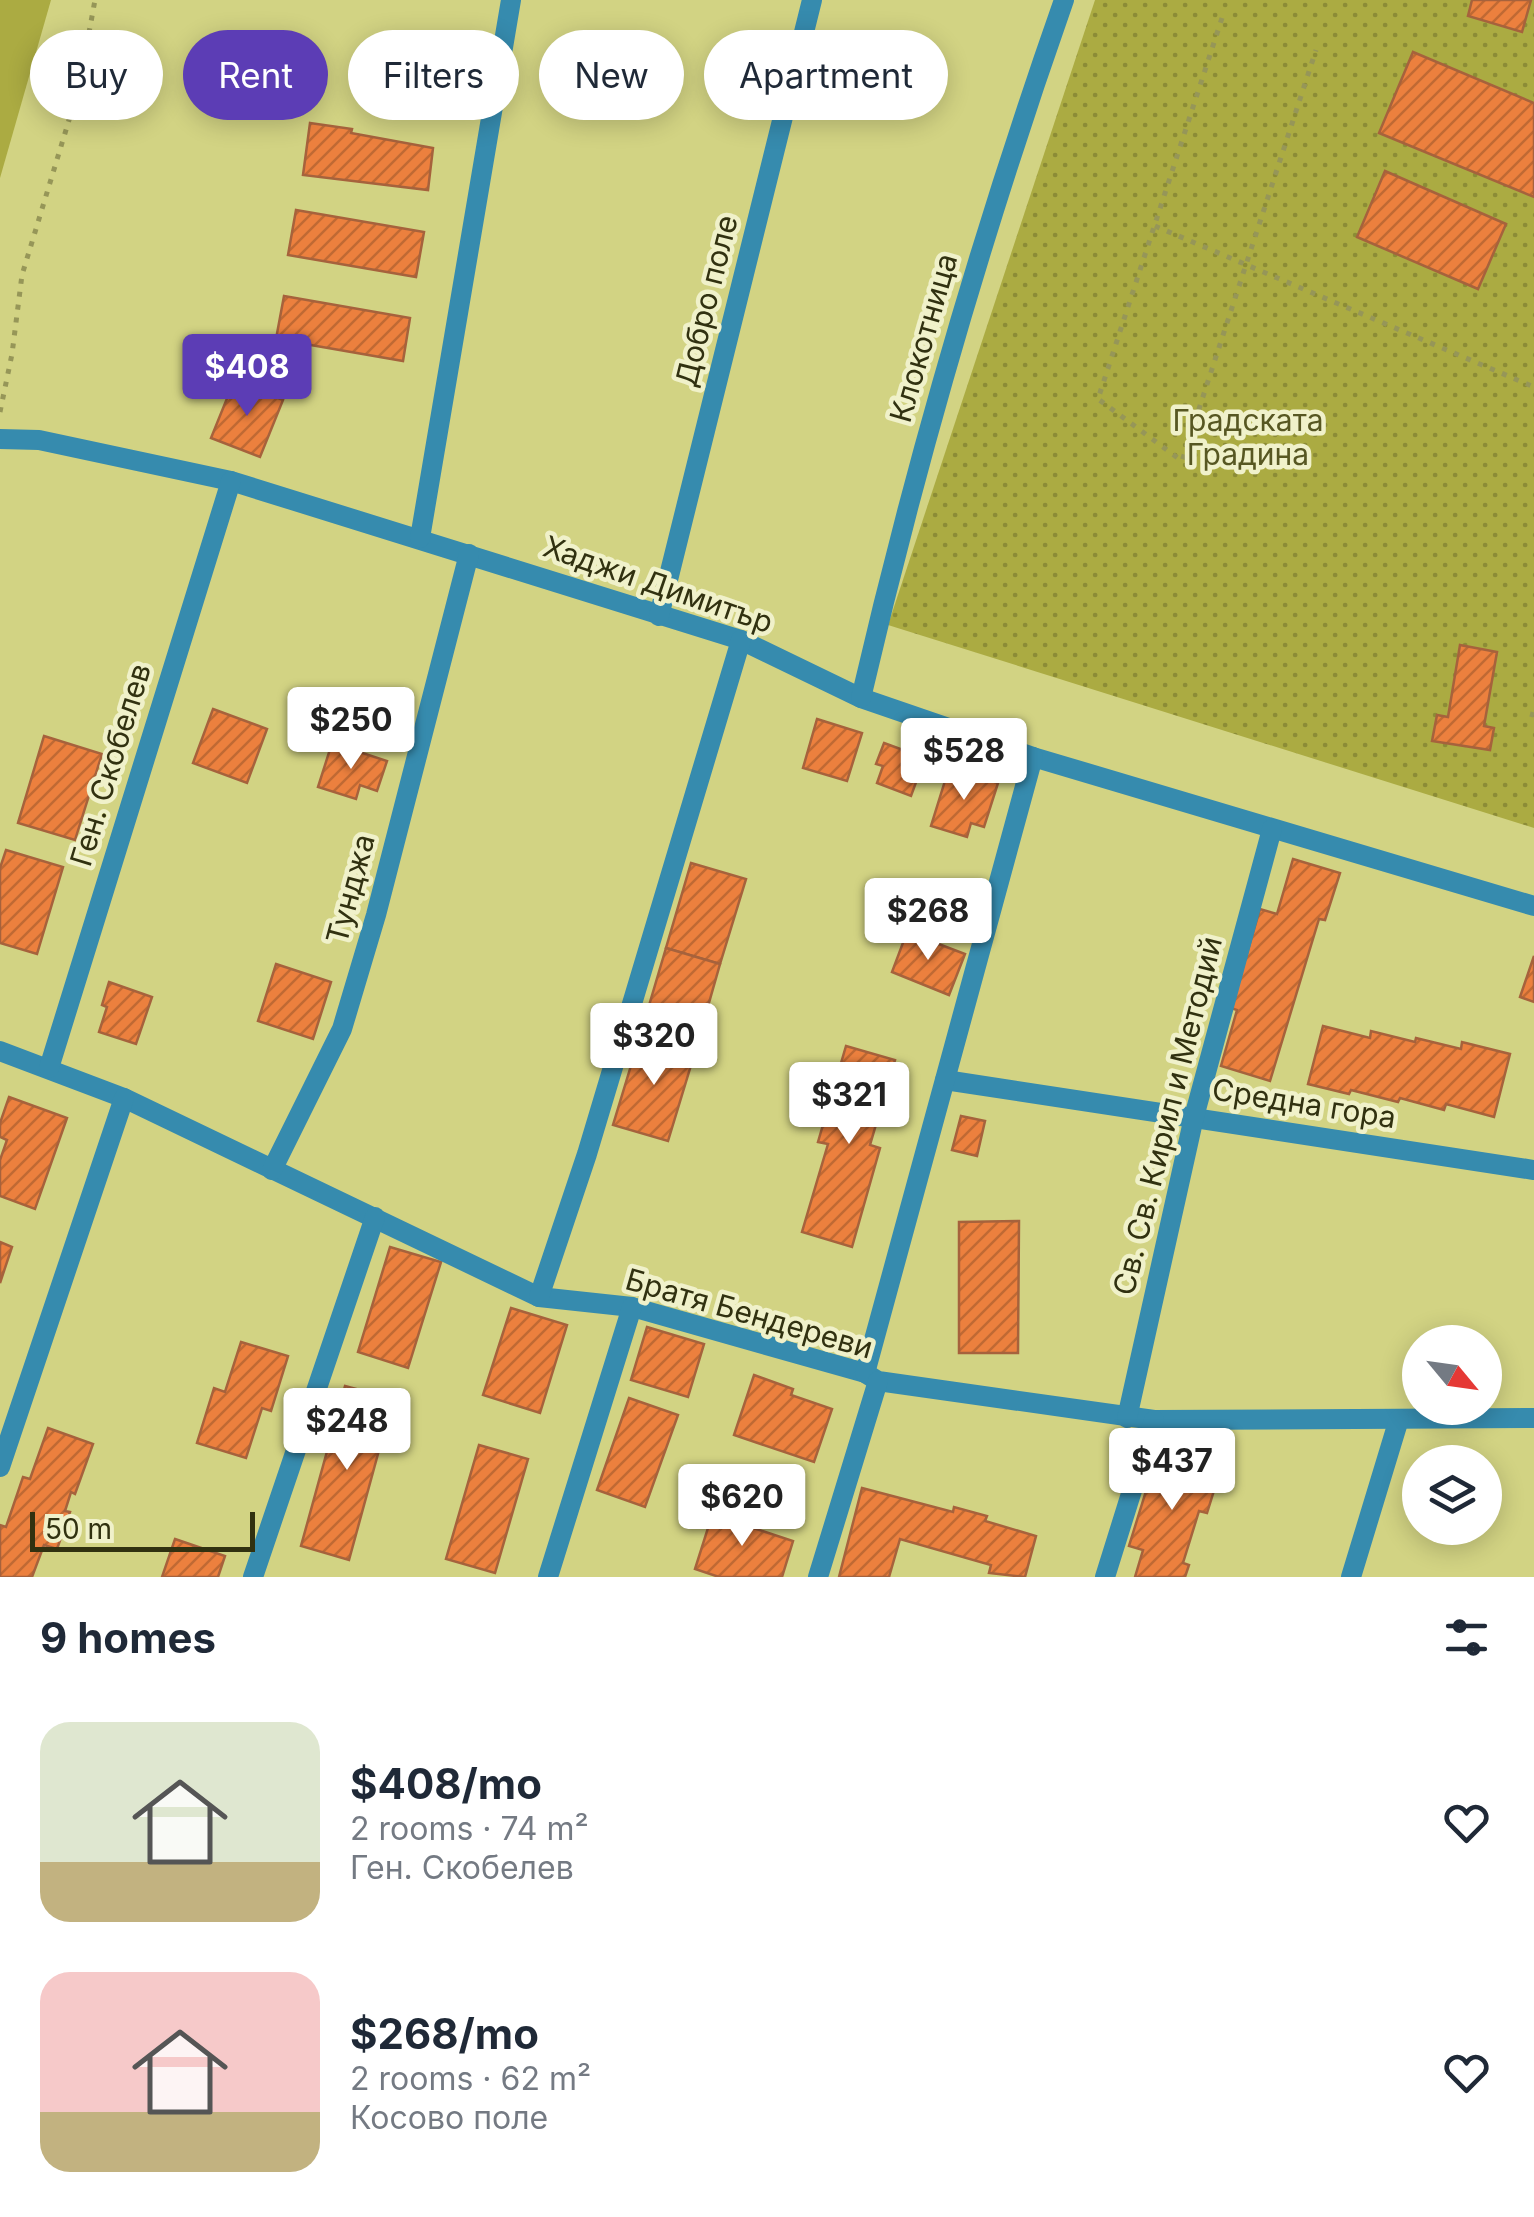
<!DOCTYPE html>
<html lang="en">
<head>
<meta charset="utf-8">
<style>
  :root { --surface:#fff; --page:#f6f6f7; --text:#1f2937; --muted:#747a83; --accent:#5c3db5 }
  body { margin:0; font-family:Inter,sans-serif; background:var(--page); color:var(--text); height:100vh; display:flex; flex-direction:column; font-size:38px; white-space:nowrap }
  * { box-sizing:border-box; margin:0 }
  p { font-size:32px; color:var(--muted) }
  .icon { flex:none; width:55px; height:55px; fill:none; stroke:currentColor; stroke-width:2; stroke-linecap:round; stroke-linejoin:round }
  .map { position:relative; height:1577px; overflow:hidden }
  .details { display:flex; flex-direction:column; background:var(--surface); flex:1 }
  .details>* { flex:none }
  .guide { position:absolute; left:30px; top:30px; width:1000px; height:90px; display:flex; gap:20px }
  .needle { width:65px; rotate:119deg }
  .buttons { position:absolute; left:1402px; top:1325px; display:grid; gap:20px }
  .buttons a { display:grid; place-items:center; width:100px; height:100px; border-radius:50%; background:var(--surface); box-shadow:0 5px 25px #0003; font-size:50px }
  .scale { position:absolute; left:30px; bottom:25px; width:225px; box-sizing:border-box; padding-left:10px; border:5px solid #313110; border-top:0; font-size:28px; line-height:35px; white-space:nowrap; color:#313110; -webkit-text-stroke:8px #f0f1ca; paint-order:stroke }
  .price { position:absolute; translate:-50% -85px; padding:0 22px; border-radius:10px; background:#fff; color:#222; font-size:32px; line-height:65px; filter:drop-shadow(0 2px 5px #0008) }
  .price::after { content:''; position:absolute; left:50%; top:60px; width:30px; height:22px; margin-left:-15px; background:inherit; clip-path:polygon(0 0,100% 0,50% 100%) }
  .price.current { background:var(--accent); color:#fff }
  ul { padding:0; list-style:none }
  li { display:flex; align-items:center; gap:30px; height:250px; padding:0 40px }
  li span { display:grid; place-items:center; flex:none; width:280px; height:200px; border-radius:30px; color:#555 }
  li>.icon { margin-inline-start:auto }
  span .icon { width:120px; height:120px; fill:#fffc; stroke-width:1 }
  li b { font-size:42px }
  h2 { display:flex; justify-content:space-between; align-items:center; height:120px; padding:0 40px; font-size:42px }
  .tag { padding:0 35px; border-radius:45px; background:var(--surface); box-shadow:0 5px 25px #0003; font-size:35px; line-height:90px }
  .tag.current { background:var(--accent); color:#fff }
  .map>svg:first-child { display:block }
  .green { fill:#abab42 }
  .park { fill:url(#park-dots) }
  .building { fill:url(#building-hatch); stroke:#a6623c; stroke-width:2.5 }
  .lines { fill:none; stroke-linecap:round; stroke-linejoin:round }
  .path { stroke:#969658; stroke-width:5; stroke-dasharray:5 8; stroke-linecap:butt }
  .street { stroke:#368bae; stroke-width:20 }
  .labels { text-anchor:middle; stroke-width:9; stroke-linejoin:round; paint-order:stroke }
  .street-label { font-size:30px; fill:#313110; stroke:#f0f1ca }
  .park-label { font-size:30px; fill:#575722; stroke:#f0f1ca }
</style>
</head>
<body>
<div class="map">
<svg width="1534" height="1577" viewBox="0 0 1534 1577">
  <defs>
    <pattern id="park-dots" width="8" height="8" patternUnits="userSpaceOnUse" patternTransform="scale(2.5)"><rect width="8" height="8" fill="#abab42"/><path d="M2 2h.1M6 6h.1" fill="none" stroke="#8c8c36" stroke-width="1.8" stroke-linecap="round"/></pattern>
    <pattern id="building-hatch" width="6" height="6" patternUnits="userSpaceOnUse" patternTransform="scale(2.5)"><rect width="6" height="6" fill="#ec803e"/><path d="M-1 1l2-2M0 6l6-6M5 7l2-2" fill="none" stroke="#c06933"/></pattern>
  </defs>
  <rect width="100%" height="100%" fill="#d2d383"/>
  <path class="green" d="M 0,0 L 51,0 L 0,178 Z"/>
  <path class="park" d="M 1095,0 L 1534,0 L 1534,828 L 888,625 Z"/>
  <g class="building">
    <path d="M 1472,0 L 1531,0 L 1522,32 L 1468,16 Z"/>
    <path d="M 1413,52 L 1534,103 L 1534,197 L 1379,133 Z"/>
    <path d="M 310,123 L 352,129 L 351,133 L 433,148 L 428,190 L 303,175 Z"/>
    <path d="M 1385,171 L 1506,224 L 1478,289 L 1357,237 Z"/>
    <path d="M 296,210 L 424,232 L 416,277 L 288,255 Z"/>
    <path d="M 284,296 L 410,318 L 403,361 L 276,339 Z"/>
    <path d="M 234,381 L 283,400 L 260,457 L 211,438 Z"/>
    <path d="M 1460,645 L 1497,652 L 1484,726 L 1494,728 L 1490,750 L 1432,741 L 1437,715 L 1448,717 Z"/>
    <path d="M 213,709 L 267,729 L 247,783 L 193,763 Z"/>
    <path d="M 817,719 L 862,733 L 847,781 L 803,768 Z"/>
    <path d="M 44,736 L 102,754 L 75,840 L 18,823 Z"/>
    <path d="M 332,743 L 387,761 L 377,791 L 360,785 L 356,799 L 318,787 Z"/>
    <path d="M 884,743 L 925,758 L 911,796 L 877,783 L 883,766 L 876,764 Z"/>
    <path d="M 949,768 L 998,783 L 984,827 L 971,823 L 967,837 L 931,826 Z"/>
    <path d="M 6,850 L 63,867 L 37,954 L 0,943 L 0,868 Z"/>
    <path d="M 1293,859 L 1340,873 L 1325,920 L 1319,919 L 1270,1081 L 1221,1066 L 1237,1010 L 1231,1008 L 1260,909 L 1277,914 Z"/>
    <path d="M 691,863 L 746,879 L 720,964 L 666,948 Z"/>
    <path d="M 907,932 L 965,954 L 949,995 L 892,972 Z"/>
    <path d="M 666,948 L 720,964 L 695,1052 L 640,1036 Z"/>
    <path d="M 1534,956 L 1534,1002 L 1520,997 Z"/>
    <path d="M 276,964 L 331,982 L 313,1039 L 258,1021 Z"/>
    <path d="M 109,982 L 152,997 L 136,1044 L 99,1032 L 107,1007 L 102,1005 Z"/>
    <path d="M 1323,1026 L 1370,1038 L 1371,1031 L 1415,1042 L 1416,1038 L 1461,1049 L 1462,1042 L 1510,1054 L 1494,1117 L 1446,1104 L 1444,1110 L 1400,1098 L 1398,1102 L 1351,1090 L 1349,1094 L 1308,1084 Z"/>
    <path d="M 640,1036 L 695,1052 L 668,1141 L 613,1125 Z"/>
    <path d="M 846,1046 L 895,1060 L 870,1145 L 880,1148 L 852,1247 L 802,1232 L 828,1144 L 818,1142 Z"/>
    <path d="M 9,1097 L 67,1118 L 35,1209 L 0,1196 L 0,1160 L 7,1140 L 0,1137 L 0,1123 Z"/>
    <path d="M 961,1116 L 985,1121 L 977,1156 L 952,1150 Z"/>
    <path d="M 1019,1221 L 1018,1353 L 959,1353 L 959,1222 Z"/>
    <path d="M 0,1242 L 12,1247 L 0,1283 Z"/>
    <path d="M 390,1247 L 441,1262 L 408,1368 L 358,1352 Z"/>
    <path d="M 511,1308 L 567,1325 L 540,1413 L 483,1395 Z"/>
    <path d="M 647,1327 L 704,1344 L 688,1397 L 631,1380 Z"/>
    <path d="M 241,1342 L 288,1356 L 271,1411 L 262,1408 L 246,1458 L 197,1443 L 214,1388 L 225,1392 Z"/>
    <path d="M 754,1375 L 793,1389 L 791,1395 L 832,1409 L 814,1462 L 734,1435 Z"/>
    <path d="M 345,1386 L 393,1399 L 349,1560 L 301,1546 Z"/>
    <path d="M 629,1398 L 678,1415 L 645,1507 L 597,1490 Z"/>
    <path d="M 48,1428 L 93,1444 L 75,1494 L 71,1492 L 65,1511 L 70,1512 L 57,1549 L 44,1545 L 32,1577 L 0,1577 L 0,1525 L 6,1527 L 23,1477 L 30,1479 Z"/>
    <path d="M 479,1445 L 528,1459 L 495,1573 L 446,1559 Z"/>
    <path d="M 1159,1449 L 1221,1468 L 1207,1513 L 1199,1511 L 1183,1563 L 1189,1565 L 1185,1577 L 1135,1577 L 1143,1550 L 1129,1546 Z"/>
    <path d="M 862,1488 L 953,1512 L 954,1507 L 987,1516 L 985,1521 L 1036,1536 L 1025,1577 L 989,1573 L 991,1565 L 900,1539 L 889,1577 L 839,1577 Z"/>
    <path d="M 714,1509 L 752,1521 L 750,1527 L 793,1541 L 782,1577 L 719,1577 L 695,1569 Z"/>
    <path d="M 175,1539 L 225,1556 L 218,1577 L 162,1577 Z"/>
  </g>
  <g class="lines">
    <g class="path">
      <path d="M 1222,18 L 1098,399 L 1182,461 L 1316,50"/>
      <path d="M 1155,226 L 1534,387"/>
      <path d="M 0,412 L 12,354 L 22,275 L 79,87 L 95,0"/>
      <path d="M 1530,714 L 1534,715"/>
    </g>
    <g class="street">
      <path d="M 0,439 L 39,440 L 231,481 L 741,640 L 861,698 L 1033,757 L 1534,906"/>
      <path d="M 420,538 L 511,0"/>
      <path d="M 659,616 L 812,0"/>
      <path d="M 861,698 C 916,461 983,230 1064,0"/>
      <path d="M 0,1051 L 124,1098 L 539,1297 L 632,1307 L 865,1373 L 878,1381 L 1154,1420 L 1534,1418"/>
      <path d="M 49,1068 L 231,481"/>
      <path d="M 945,1080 L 1534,1170"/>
      <path d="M 272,1170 L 342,1029 L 376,915 L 469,554"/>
      <path d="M 539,1297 L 587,1154 L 741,640"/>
      <path d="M 865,1373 L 1033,757"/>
      <path d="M 1127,1418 L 1194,1117 L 1272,829"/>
      <path d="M 0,1467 L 124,1098"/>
      <path d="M 253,1577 L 375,1217"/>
      <path d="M 548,1577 L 632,1307"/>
      <path d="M 818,1577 L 878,1381"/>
      <path d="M 1105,1577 L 1154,1420"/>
      <path d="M 1351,1577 L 1399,1419"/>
    </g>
  </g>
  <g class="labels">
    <g class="street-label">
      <text transform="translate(707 301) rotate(-76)" y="10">Добро поле</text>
      <text transform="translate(924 338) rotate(-74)" y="10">Клокотница</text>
      <text transform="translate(658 585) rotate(19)" y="10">Хаджи Димитър</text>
      <text transform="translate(111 765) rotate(-73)" y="10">Ген. Скобелев</text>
      <text transform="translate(351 889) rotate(-75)" y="10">Тунджа</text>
      <text transform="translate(1304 1104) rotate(9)" y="10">Средна гора</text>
      <text transform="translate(1168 1116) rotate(-76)" y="10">Св. Св. Кирил и Методий</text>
      <text transform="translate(749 1314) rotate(16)" y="10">Братя Бендереви</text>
    </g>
    <g class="park-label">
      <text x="1248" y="431">Градската<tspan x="1248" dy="34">Градина</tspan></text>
    </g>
  </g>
</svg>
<div class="buttons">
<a><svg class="needle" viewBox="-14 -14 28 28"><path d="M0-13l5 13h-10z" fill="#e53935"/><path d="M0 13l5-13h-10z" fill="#747a83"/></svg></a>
<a><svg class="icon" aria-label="layers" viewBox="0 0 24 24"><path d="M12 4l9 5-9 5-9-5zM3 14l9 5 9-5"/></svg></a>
</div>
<div class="scale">50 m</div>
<b class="price current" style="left:247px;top:419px">$408</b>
<b class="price" style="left:351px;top:772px">$250</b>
<b class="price" style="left:964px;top:803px">$528</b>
<b class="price" style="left:928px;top:963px">$268</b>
<b class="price" style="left:654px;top:1088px">$320</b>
<b class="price" style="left:849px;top:1147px">$321</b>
<b class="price" style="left:347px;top:1473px">$248</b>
<b class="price" style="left:1172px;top:1513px">$437</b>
<b class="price" style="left:742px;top:1549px">$620</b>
<div class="guide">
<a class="tag">Buy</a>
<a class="tag current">Rent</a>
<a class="tag">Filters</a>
<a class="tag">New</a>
<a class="tag">Apartment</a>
</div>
</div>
<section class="details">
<h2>9 homes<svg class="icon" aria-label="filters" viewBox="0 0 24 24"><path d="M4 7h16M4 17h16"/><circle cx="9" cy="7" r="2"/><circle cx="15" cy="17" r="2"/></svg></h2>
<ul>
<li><span style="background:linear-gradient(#dfe7d0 70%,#c2b280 0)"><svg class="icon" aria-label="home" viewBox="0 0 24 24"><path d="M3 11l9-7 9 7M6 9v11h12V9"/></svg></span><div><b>$408/mo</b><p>2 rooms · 74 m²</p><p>Ген. Скобелев</p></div><svg class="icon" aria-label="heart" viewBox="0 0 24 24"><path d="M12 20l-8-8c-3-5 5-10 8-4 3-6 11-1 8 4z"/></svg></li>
<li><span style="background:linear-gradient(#f6c9c9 70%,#c2b280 0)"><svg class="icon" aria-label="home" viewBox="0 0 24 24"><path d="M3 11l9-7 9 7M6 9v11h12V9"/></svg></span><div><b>$268/mo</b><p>2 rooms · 62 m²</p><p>Косово поле</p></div><svg class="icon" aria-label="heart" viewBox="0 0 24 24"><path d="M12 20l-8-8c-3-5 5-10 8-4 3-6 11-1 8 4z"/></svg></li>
</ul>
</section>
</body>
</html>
